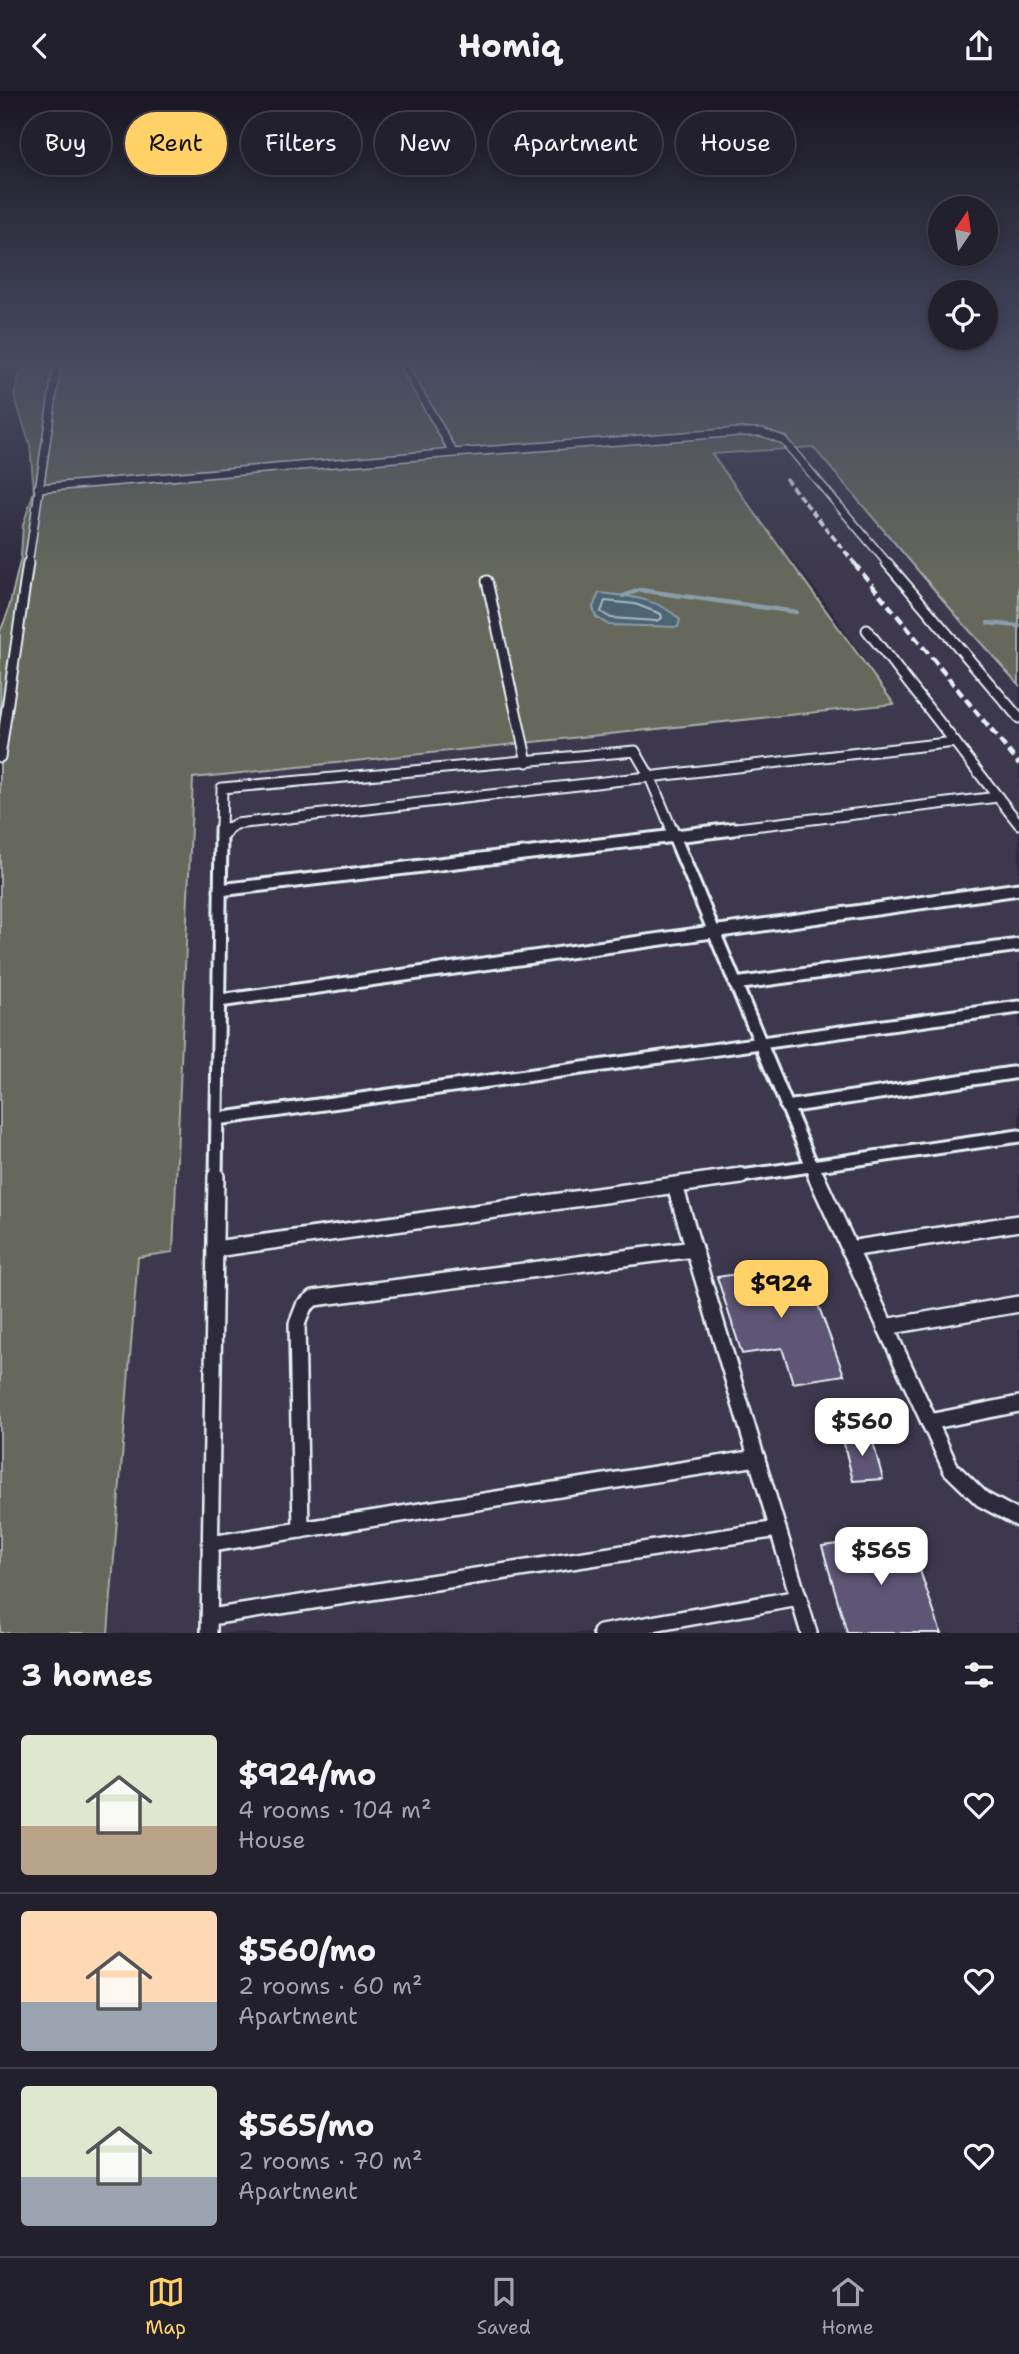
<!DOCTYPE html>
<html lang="en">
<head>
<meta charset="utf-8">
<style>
  :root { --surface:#23202e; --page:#2b2836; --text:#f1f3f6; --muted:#a3a3aa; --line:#403e4a; --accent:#ffd166 }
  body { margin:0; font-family:"Shantell Sans",sans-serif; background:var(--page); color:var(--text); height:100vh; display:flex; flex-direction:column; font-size:26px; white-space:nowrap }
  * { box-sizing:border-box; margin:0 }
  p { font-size:23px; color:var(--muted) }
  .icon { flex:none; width:38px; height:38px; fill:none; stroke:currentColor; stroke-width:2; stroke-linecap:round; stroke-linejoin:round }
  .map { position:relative; height:1542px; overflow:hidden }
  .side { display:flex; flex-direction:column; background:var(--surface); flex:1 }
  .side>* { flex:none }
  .guide { position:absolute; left:21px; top:21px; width:978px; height:63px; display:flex; gap:14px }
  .needle { width:46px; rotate:13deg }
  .buttons { position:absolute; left:928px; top:105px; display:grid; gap:14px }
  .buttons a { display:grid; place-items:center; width:70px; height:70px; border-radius:50%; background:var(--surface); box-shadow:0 4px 10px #0003,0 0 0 2px var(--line); font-size:35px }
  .price { position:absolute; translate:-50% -60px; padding:0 16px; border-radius:14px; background:#fff; color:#222; font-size:23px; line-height:46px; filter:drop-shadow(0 2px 4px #0008) }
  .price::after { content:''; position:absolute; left:50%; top:42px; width:21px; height:16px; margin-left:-10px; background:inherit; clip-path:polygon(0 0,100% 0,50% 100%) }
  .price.selected { background:var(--accent); color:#111 }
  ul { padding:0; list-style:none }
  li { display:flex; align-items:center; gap:21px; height:175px; padding:0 21px }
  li+li { border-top:2px solid var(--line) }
  li span { display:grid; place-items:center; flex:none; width:196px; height:140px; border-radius:7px; color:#555 }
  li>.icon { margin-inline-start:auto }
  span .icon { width:84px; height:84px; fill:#fffc; stroke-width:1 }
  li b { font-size:30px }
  h2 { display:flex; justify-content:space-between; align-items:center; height:84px; padding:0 21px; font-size:30px }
  .pill { padding:0 24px; border-radius:32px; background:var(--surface); box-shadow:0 4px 10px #0003,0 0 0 2px var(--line); font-size:24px; line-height:63px }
  .pill.selected { background:var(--accent); color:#111 }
  header { display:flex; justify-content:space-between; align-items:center; height:91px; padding:0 21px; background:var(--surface); font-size:32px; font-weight:700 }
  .tab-bar { display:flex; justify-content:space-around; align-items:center; height:98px; border-top:2px solid var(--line); background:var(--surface); font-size:19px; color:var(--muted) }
  .tab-bar a { display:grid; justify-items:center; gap:4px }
  .tab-bar .selected { color:var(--accent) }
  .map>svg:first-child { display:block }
  .built { fill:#3d384e }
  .green { fill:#65685a; stroke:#a6aca9; stroke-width:2 }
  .water { fill:#4c6574; stroke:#8a9da9; stroke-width:2 }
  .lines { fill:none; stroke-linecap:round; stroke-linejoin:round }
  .shore { stroke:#aab9c3; stroke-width:2 }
  .stream { stroke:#8a9da9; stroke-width:4.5 }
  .building { fill:#5e5775; stroke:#e8f1f8; stroke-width:2 }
  .lane-far3-casing { stroke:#e8f1f8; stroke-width:10 }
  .lane-far2-casing { stroke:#e8f1f8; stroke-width:13 }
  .lane-far1-casing { stroke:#e8f1f8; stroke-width:17 }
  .lane-casing { stroke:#e8f1f8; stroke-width:20 }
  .lane-far3 { stroke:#2f2a3d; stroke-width:7 }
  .lane-far2 { stroke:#2f2a3d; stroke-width:9 }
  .lane-far1 { stroke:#2f2a3d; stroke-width:11 }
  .lane { stroke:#2f2a3d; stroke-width:15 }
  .rail-far1 { stroke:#e8f1f8; stroke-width:3.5; stroke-dasharray:7 3.5; stroke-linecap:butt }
  .rail { stroke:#e8f1f8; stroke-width:4.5; stroke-dasharray:9 4.5; stroke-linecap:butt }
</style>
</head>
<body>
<header><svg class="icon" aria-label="back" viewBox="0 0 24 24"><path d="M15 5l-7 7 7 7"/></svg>Homiq<svg class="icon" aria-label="share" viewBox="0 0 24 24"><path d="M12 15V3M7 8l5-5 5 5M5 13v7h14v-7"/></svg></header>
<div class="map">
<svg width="1019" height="1542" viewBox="0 0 1019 1542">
  <rect width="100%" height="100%" fill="#2f2a3d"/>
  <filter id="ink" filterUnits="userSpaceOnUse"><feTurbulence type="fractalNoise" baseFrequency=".0143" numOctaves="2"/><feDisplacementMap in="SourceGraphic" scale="14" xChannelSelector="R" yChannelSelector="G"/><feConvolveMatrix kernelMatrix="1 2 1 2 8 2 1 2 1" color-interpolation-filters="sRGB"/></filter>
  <g filter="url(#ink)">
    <path class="built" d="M 813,355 L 1019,592 L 1019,1542 L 108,1542 L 138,1166 L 173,1160 L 193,687 L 893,613 L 831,519 L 711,363 Z"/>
    <path class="green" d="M 30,270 L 1019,270 L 1019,594 L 961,530 L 813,356 L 712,363 L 894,613 L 193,687 L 173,1161 L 138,1166 L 108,1542 L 0,1542 L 0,541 L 8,521 L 21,466 L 23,434 L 34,400 L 30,354 L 14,304 L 20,283 Z"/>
    <path class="water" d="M 599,502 C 627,505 660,507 680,529 L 678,536 L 609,534 L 596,526 L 593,516 Z"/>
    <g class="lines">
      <path class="shore" d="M 605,510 L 635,513 L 661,523 L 662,527 L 656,530 L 611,527 L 601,521 Z"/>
      <g class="stream">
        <path d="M 623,505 L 640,499 L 796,521"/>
        <path d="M 988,532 L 1019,535"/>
      </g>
    </g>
    <g class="building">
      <path d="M 803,1173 L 844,1284 L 793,1292 L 782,1257 L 742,1263 L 717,1186 Z"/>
      <path d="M 871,1344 L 883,1388 L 853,1390 L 842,1345 Z"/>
      <path d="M 908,1444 L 941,1542 L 847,1542 L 822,1455 Z"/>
    </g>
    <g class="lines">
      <g class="lane-far3-casing">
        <g id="lane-far3">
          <path d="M 401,270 L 454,362 L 740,341 L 762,341 L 783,349 L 889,474"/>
          <path d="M 38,397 L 454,362"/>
          <path d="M 28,474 L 58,270"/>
        </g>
      </g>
      <g class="lane-far2-casing">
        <g id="lane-far2">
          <path d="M 887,472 L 1019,627"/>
          <path d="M 487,490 L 527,671"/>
          <path d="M 867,539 L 1019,733"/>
          <path d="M 0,666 L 28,472"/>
          <path d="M 221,739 L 222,697 L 635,660 L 650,686 L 672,739"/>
          <path d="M 225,739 L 236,733 L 955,651"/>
          <path d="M 720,739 L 998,706"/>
        </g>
      </g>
      <g class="lane-far1-casing">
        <g id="lane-far1">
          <path d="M 671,738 L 817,1087"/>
          <path d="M 221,745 L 221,738"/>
          <path d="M 220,799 L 734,738"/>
          <path d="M 735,893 L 1019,854"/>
          <path d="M 219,910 L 1019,798"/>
          <path d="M 786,1016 L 1019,981"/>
          <path d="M 217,1028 L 1019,916"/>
          <path d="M 216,1087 L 221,746 L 227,738"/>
          <path d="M 728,1087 L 1019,1045"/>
        </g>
      </g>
      <g class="lane-casing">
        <g id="lane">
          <path d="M 816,1085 L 951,1378 L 982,1408 L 1019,1428"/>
          <path d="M 675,1095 L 809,1542"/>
          <path d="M 215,1158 L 741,1085"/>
          <path d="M 849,1158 L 1019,1132"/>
          <path d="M 885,1236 L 1019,1213"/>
          <path d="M 929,1331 L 1019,1313"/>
          <path d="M 301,1439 L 297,1233 L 304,1215 L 314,1207 L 694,1158"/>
          <path d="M 211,1453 L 757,1367"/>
          <path d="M 210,1526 L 778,1438"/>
          <path d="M 209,1542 L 216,1085"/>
          <path d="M 601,1542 L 799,1507"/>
        </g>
      </g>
      <use href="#lane-far3" class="lane-far3"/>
      <use href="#lane-far2" class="lane-far2"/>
      <use href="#lane-far1" class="lane-far1"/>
      <use href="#lane" class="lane"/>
      <path class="rail-far1" d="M 785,387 L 856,474"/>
      <path class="rail" d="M 854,472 L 1019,673"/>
    </g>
  </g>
  <linearGradient id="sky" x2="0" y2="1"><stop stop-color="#1a1722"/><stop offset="0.56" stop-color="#474a62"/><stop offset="1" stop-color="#474a62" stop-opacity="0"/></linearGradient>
  <rect width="1019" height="486" fill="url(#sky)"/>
</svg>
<div class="buttons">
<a><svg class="needle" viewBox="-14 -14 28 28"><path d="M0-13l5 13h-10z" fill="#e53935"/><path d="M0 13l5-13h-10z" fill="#a3a3aa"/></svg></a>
<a><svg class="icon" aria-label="locate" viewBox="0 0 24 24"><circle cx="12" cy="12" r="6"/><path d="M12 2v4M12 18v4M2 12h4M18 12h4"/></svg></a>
</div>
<b class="price selected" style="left:781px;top:1229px">$924</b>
<b class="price" style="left:862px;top:1367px">$560</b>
<b class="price" style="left:881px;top:1496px">$565</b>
<div class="guide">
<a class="pill">Buy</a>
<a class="pill selected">Rent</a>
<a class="pill">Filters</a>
<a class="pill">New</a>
<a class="pill">Apartment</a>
<a class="pill">House</a>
</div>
</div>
<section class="side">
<h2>3 homes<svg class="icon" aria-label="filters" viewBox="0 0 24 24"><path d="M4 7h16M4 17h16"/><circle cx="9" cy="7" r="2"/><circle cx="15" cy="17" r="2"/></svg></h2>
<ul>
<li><span style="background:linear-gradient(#dfe7d0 65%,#b9a48a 0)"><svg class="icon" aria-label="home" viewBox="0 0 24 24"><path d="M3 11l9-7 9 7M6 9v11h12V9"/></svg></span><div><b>$924/mo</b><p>4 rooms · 104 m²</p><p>House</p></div><svg class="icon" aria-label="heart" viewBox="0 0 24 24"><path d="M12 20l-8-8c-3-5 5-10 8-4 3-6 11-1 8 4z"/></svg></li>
<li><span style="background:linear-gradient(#ffd9b3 65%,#9aa5b1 0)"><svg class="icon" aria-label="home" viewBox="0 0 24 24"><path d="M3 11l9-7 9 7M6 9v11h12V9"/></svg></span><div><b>$560/mo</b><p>2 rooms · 60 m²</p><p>Apartment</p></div><svg class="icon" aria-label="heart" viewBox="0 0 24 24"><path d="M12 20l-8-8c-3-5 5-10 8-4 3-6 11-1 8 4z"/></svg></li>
<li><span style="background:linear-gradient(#dfe7d0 65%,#9aa5b1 0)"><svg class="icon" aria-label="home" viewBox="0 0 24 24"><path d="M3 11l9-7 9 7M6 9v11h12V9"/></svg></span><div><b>$565/mo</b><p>2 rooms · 70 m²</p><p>Apartment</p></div><svg class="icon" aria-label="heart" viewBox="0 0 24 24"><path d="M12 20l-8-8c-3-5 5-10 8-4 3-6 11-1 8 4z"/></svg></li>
</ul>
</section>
<nav class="tab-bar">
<a class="selected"><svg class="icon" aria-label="map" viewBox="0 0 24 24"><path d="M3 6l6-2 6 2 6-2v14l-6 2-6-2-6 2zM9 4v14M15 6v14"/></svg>Map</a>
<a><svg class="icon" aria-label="saved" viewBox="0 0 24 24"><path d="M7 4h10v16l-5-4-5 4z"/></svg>Saved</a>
<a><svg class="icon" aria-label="home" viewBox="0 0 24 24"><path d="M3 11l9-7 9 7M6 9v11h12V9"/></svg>Home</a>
</nav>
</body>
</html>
